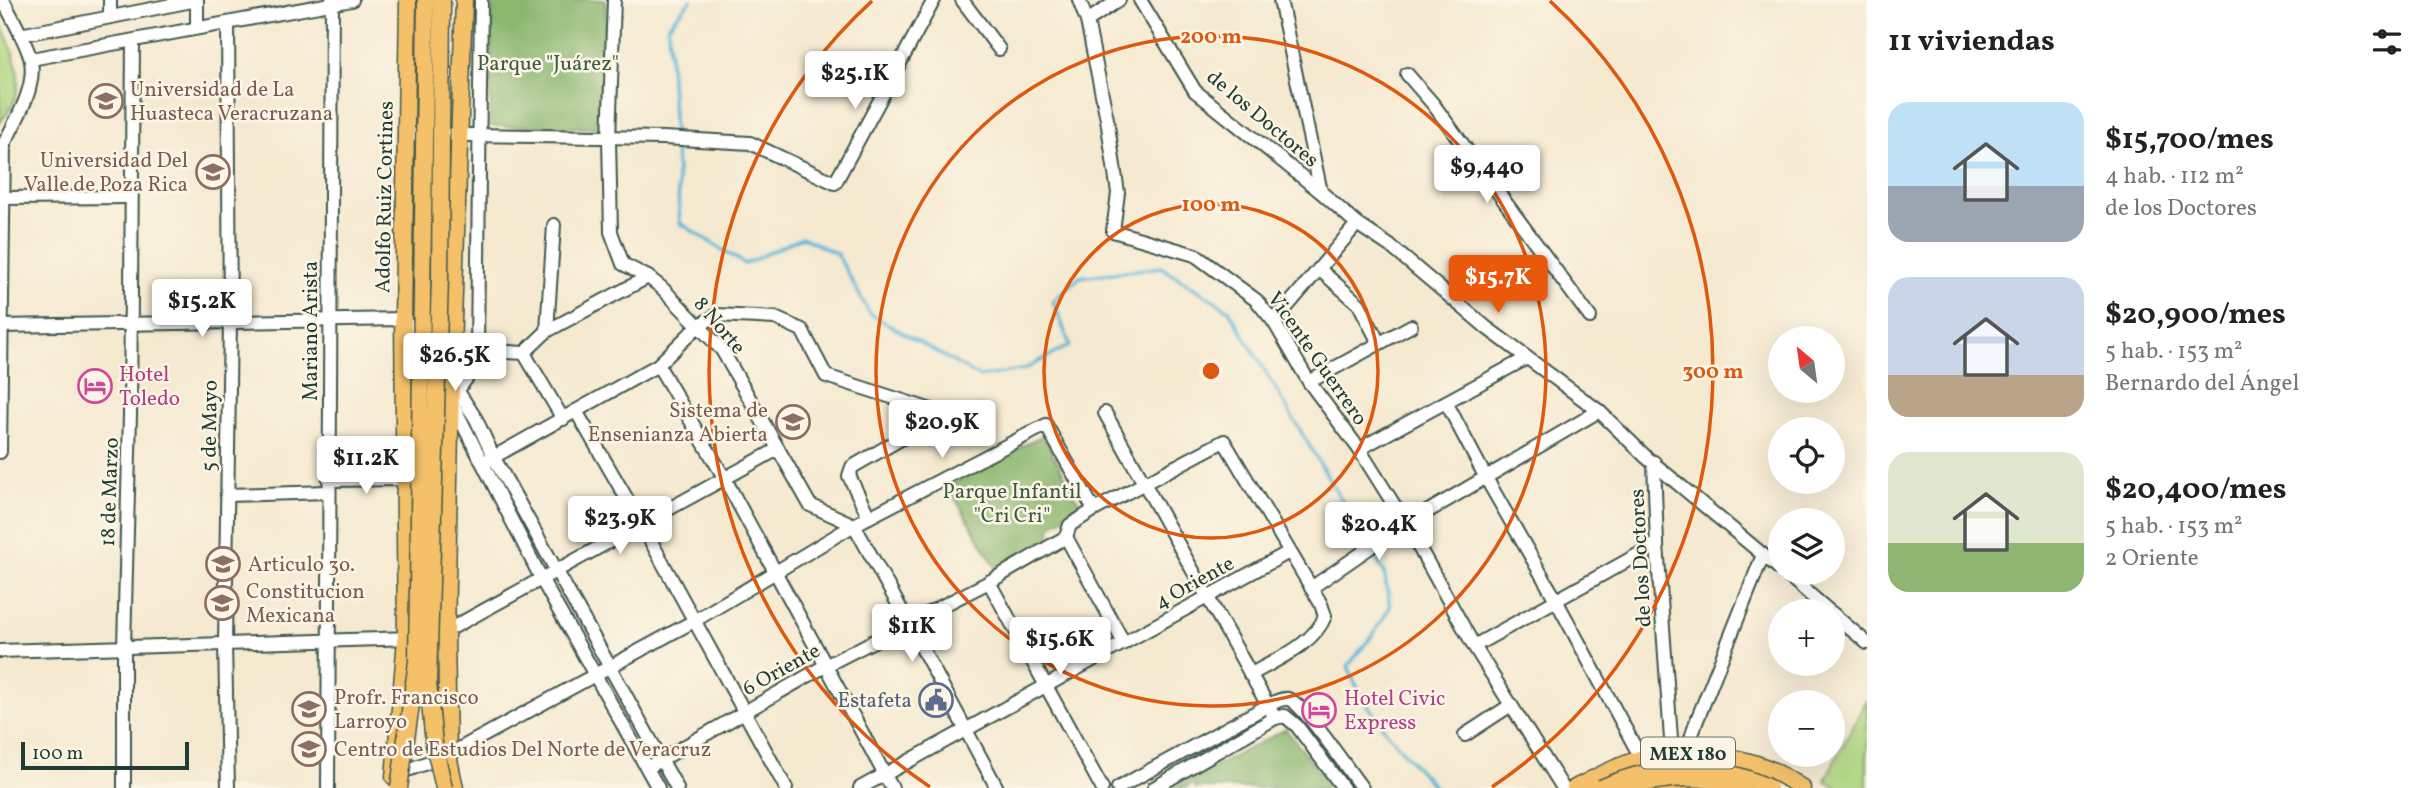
<!DOCTYPE html>
<html lang="es">
<head>
<meta charset="utf-8">
<style>
  :root { --surface:#fff; --page:#f2f2f2; --text:#222; --muted:#767676; --accent:#ea580c }
  body { margin:0; font-family:Vollkorn,serif; background:var(--page); color:var(--text); height:100vh; display:flex; flex-direction:column; font-size:26px; white-space:nowrap }
  * { box-sizing:border-box; margin:0 }
  p { font-size:23px; color:var(--muted) }
  .icon { flex:none; width:38px; height:38px; fill:none; stroke:currentColor; stroke-width:2; stroke-linecap:round; stroke-linejoin:round }
  .map { position:relative; flex:1; overflow:hidden }
  .side { display:flex; flex-direction:column; background:var(--surface); width:560px }
  .side>* { flex:none }
  .needle { width:46px; rotate:331deg }
  .buttons { position:absolute; left:1768px; top:326px; display:grid; gap:14px }
  .buttons a { display:grid; place-items:center; width:77px; height:77px; border-radius:50%; background:var(--surface); box-shadow:0 7px 28px #0002; font-size:35px }
  .scale { position:absolute; left:21px; bottom:18px; width:168px; box-sizing:border-box; padding-left:7px; border:4px solid #1f3d34; border-top:0; font-size:19px; line-height:24px; white-space:nowrap; color:#1f3d34; -webkit-text-stroke:5px #fcf5e5; paint-order:stroke }
  .price { position:absolute; translate:-50% -60px; padding:0 16px; border-radius:7px; background:#fff; color:#222; font-size:23px; line-height:46px; filter:drop-shadow(0 2px 4px #0008) }
  .price::after { content:''; position:absolute; left:50%; top:42px; width:21px; height:16px; margin-left:-10px; background:inherit; clip-path:polygon(0 0,100% 0,50% 100%) }
  .price.active { background:var(--accent); color:#fff }
  ul { padding:0; list-style:none }
  li { display:flex; align-items:center; gap:21px; height:175px; padding:0 21px }
  li span { display:grid; place-items:center; flex:none; width:196px; height:140px; border-radius:21px; color:#555 }
  li>.icon { margin-inline-start:auto }
  span .icon { width:84px; height:84px; fill:#fffc; stroke-width:1 }
  li b { font-size:30px }
  h2 { display:flex; justify-content:space-between; align-items:center; height:84px; padding:0 21px; font-size:30px }
  main { display:flex; flex:1; min-height:0 }
  .map>svg:first-child { display:block }
  .green { fill:#add580; stroke:#66895a; stroke-width:2 }
  .forest { fill:#8ab66e; stroke:#547a51; stroke-width:2 }
  .lines { fill:none; stroke-linecap:round; stroke-linejoin:round }
  .stream { stroke:#59b7d7; stroke-width:3.5 }
  .minor-casing { stroke:#3f574b; stroke-width:16 }
  .major-casing { stroke:#3f574b; stroke-width:19 }
  .minor { stroke:#fff; stroke-width:12 }
  .major { stroke:#f4c16b; stroke-width:16 }
  .major-bridge-casing { stroke:#3f574b; stroke-width:19; stroke-linecap:butt }
  .major-bridge { stroke:#f4c16b; stroke-width:16 }
  .ring { fill:none; stroke:#de580e; stroke-width:3.5 }
  .labels { text-anchor:middle; stroke-width:5; stroke-linejoin:round; paint-order:stroke }
  .shield { fill:#fcf5e5; stroke:#617469; stroke-width:2 }
  .shield-label { font-size:19px; font-weight:bold; fill:#1f3d34 }
  .park-label { font-size:21px; fill:#3b5b43; stroke:#fcf5e5 }
  .education-label { font-size:21px; fill:#785e54; stroke:#fcf5e5; text-anchor:start }
  .street-label { font-size:21px; fill:#1f3d34; stroke:#fcf5e5 }
  .hotel-label { font-size:21px; fill:#b23c85; stroke:#fcf5e5; text-anchor:start }
  .service-label { font-size:21px; fill:#4e5e75; stroke:#fcf5e5; text-anchor:end }
  .centre { fill:#de580e; stroke:#fcf5e5; stroke-width:3.5 }
  .ring-label { font-size:21px; text-anchor:middle; font-weight:bold; fill:#de580e; stroke:#fcf5e5; stroke-width:5; stroke-linejoin:round; paint-order:stroke }
</style>
</head>
<body>
<main>
<div class="map">
<svg width="1867" height="788" viewBox="0 0 1867 788">
  <rect width="100%" height="100%" fill="#fcf5e5"/>
  <filter id="ink" filterUnits="userSpaceOnUse"><feTurbulence type="fractalNoise" baseFrequency=".0143" numOctaves="2"/><feDisplacementMap in="SourceGraphic" scale="14" xChannelSelector="R" yChannelSelector="G"/><feConvolveMatrix kernelMatrix="1 2 1 2 8 2 1 2 1" color-interpolation-filters="sRGB"/></filter>
  <filter id="wash" filterUnits="userSpaceOnUse"><feTurbulence type="fractalNoise" baseFrequency=".00686" numOctaves="4" result="noise"/><feDisplacementMap in="SourceGraphic" scale="28" xChannelSelector="R" yChannelSelector="G"/><feGaussianBlur stdDeviation="1.57" result="paint"/><feColorMatrix in="noise" values="0 0 0 0 0 0 0 0 0 0 0 0 0 0 0 0 0 1.4 0 .05"/><feComposite in="paint" operator="in"/></filter>
  <g filter="url(#wash)">
    <rect width="100%" height="100%" fill="#f5e9d0"/>
    <g class="green">
      <path d="M 0,21 C 15,56 32,89 0,122 Z"/>
      <path d="M 1867,699 L 1867,788 L 1838,788 L 1825,780 Z"/>
    </g>
    <g class="forest">
      <path d="M 492,0 L 606,0 L 603,128 L 490,126 Z"/>
      <path d="M 1043,435 L 1081,506 L 1052,525 L 1048,548 L 997,570 L 948,486 Z"/>
      <path d="M 1286,729 L 1331,788 L 1195,788 L 1195,783 L 1185,788 L 1173,788 Z"/>
    </g>
    <g class="lines">
      <g class="stream">
        <path d="M 674,135 L 668,26 L 691,0"/>
        <path d="M 675,143 L 680,223 L 745,264 L 802,237 L 837,254 L 870,314 L 980,377 L 1025,369 L 1070,345 L 1053,301 L 1080,277 L 1161,267 L 1229,310 L 1384,572 L 1390,607 L 1372,636 L 1348,666 C 1364,712 1403,751 1435,788"/>
      </g>
    </g>
  </g>
  <g filter="url(#ink)">
    <g class="lines">
      <g class="minor-casing">
        <g id="minor">
          <path d="M 110,0 L 110,17"/>
          <path d="M 197,0 L 197,28"/>
          <path d="M 614,0 L 609,139 L 611,232 L 623,264 L 648,277 L 662,288 L 722,350 L 810,505 L 854,525 L 908,622 L 997,788"/>
          <path d="M 962,0 L 999,49"/>
          <path d="M 1079,0 L 1087,21 L 1107,119 L 1118,193 L 1113,231 L 1195,255 L 1256,300 L 1274,322 L 1309,382 L 1359,449 L 1406,524 L 1474,646 L 1563,788"/>
          <path d="M 1140,0 L 1195,91 L 1321,192 L 1357,224 L 1390,246 L 1487,328 L 1599,411 L 1646,457 L 1780,569"/>
          <path d="M 1280,0 L 1321,192"/>
          <path d="M 1087,21 L 1119,0"/>
          <path d="M 20,35 L 197,0"/>
          <path d="M 31,59 L 352,0"/>
          <path d="M 1407,74 L 1433,104 L 1590,317"/>
          <path d="M 406,134 L 664,138 L 750,143 L 835,183 L 934,0"/>
          <path d="M 2,198 L 131,197"/>
          <path d="M 1319,269 L 1359,304 L 1379,343"/>
          <path d="M 1274,322 L 1357,224"/>
          <path d="M 0,326 L 403,319 L 424,345"/>
          <path d="M 547,331 L 554,225"/>
          <path d="M 477,350 L 524,353 L 547,331 L 648,277"/>
          <path d="M 524,353 L 563,419"/>
          <path d="M 658,365 L 725,479 L 892,788"/>
          <path d="M 450,379 L 476,419 L 494,458 L 677,788"/>
          <path d="M 1309,382 L 1411,326"/>
          <path d="M 455,394 L 469,375 L 477,350 L 481,0"/>
          <path d="M 451,401 L 542,580 L 658,788"/>
          <path d="M 1446,402 L 1486,478 L 1556,600 L 1641,758"/>
          <path d="M 576,411 L 642,525 L 786,788"/>
          <path d="M 1105,413 L 1275,718"/>
          <path d="M 1359,449 L 1527,358"/>
          <path d="M 0,452 L 4,144 C 16,120 36,89 31,61 C 28,45 11,16 3,0"/>
          <path d="M 1654,462 L 1657,544 L 1672,753 L 1670,762"/>
          <path d="M 483,463 L 658,365 L 698,326 L 717,315 L 775,318 L 802,330 L 826,376 L 944,414"/>
          <path d="M 329,480 L 404,479"/>
          <path d="M 227,495 L 328,492"/>
          <path d="M 869,517 L 849,476 L 852,467 L 944,414"/>
          <path d="M 1066,537 L 1124,643"/>
          <path d="M 1784,572 L 1829,611"/>
          <path d="M 989,582 L 1102,788"/>
          <path d="M 1311,588 L 1391,533 L 1599,411"/>
          <path d="M 1832,613 L 1867,643"/>
          <path d="M 441,634 L 778,449"/>
          <path d="M 1474,646 L 1657,544"/>
          <path d="M 0,651 L 412,638"/>
          <path d="M 1465,735 L 1511,705"/>
          <path d="M 1685,759 L 1695,725 L 1763,555"/>
          <path d="M 647,768 L 825,666 L 989,582 L 1066,537 L 1070,525 L 1094,510 L 1224,441 L 1321,604 L 1325,616 C 1314,645 1275,660 1250,675"/>
          <path d="M 394,775 L 448,755 L 694,621 L 854,525 L 1046,425 L 1094,510"/>
          <path d="M 124,788 L 124,647 L 130,415 L 133,41"/>
          <path d="M 228,788 L 225,644 L 230,322 L 228,23"/>
          <path d="M 328,788 L 332,0"/>
          <path d="M 860,788 L 1289,552"/>
          <path d="M 1118,788 L 1267,706 C 1273,703 1281,698 1288,699 C 1304,703 1349,772 1362,788"/>
          <path d="M 1154,788 L 1275,718 L 1285,716 L 1297,726 L 1343,788"/>
        </g>
      </g>
      <g class="major-casing">
        <g id="major">
          <path d="M 394,777 L 406,639 L 403,319 L 408,0"/>
          <path d="M 1656,787 L 1665,785 L 1688,788"/>
          <path d="M 455,788 L 448,755 L 446,633 L 451,380 L 464,0"/>
          <path d="M 1575,788 C 1596,777 1617,766 1640,759 C 1678,748 1738,754 1774,771 C 1783,776 1793,782 1802,788"/>
        </g>
      </g>
      <use href="#minor" class="minor"/>
      <use href="#major" class="major"/>
      <g class="major-bridge-casing">
        <g id="major-bridge">
          <path d="M 442,0 L 440,278 L 428,683 L 434,744 L 444,788"/>
          <path d="M 399,788 L 417,662 L 426,0"/>
          <path d="M 1601,788 C 1657,763 1713,760 1769,788"/>
          <path d="M 1626,788 C 1663,777 1704,773 1741,788"/>
        </g>
      </g>
      <use href="#major-bridge" class="major-bridge"/>
    </g>
  </g>
  <g class="ring">
    <circle cx="1211" cy="371" r="167"/>
    <circle cx="1211" cy="371" r="335"/>
    <path d="M930 787A502 502 0 0 1 872 1M1550 1A502 502 0 0 1 1492 787"/>
  </g>
  <defs>
    <g id="university-ring" transform="scale(1.75)"><circle r="9.5" fill="#fcf5e5" stroke="#8d6e63" stroke-width="1.5"/><path d="M0-5L7-2L0 1L-7-2ZM-4 1L0 2.5L4 1V4Q0 6-4 4Z" fill="#8d6e63"/></g>
    <g id="hotel-ring" transform="scale(1.75)"><circle r="9.5" fill="#fcf5e5" stroke="#d1479c" stroke-width="1.5"/><path d="M-6-4.5h1.5V1H6V5H4.5V3h-9V5H-6ZM-4 0a1.8 1.8 0 1 1 3.6 0ZM.5 0V-2.5h3Q6-2.5 6 0Z" fill="#d1479c"/></g>
    <g id="school-ring" transform="scale(1.75)"><circle r="9.5" fill="#fcf5e5" stroke="#8d6e63" stroke-width="1.5"/><path d="M0-5L7-2L0 1L-7-2ZM-4 1L0 2.5L4 1V4Q0 6-4 4Z" fill="#8d6e63"/></g>
    <g id="civic-ring" transform="scale(1.75)"><circle r="9.5" fill="#fcf5e5" stroke="#5c6f8a" stroke-width="1.5"/><path d="M-.6-6.5H3V-4.5H.6V-3L4-1V1h2V6H-6V1h2V-1L-.6-3ZM-1.2 2.5V6h2.4V2.5Z" fill="#5c6f8a"/></g>
  </defs>
  <g fill-rule="evenodd">
    <use href="#university-ring" x="106" y="101"/>
    <use href="#university-ring" x="213" y="172"/>
    <use href="#hotel-ring" x="95" y="386"/>
    <use href="#university-ring" x="793" y="422"/>
    <use href="#school-ring" x="223" y="564"/>
    <use href="#university-ring" x="222" y="603"/>
    <use href="#civic-ring" x="936" y="700"/>
    <use href="#university-ring" x="309" y="709"/>
    <use href="#hotel-ring" x="1319" y="710"/>
    <use href="#university-ring" x="309" y="749"/>
  </g>
  <g class="labels">
    <rect class="shield" x="1641" y="737.5" width="94" height="31" rx="5"/>
    <g class="shield-label">
      <text x="1688" y="760">MEX 180</text>
    </g>
    <g class="park-label">
      <text x="548" y="70">Parque "Juárez"</text>
      <text x="1012" y="498">Parque Infantil<tspan x="1012" dy="24">"Cri Cri"</tspan></text>
    </g>
    <g class="education-label">
      <text x="130" y="96">Universidad de La<tspan x="130" dy="24">Huasteca Veracruzana</tspan></text>
      <text x="188" y="167" text-anchor="end">Universidad Del<tspan x="188" dy="24">Valle de Poza Rica</tspan></text>
      <text x="768" y="417" text-anchor="end">Sistema de<tspan x="768" dy="24">Ensenianza Abierta</tspan></text>
      <text x="248" y="571">Articulo 3o.</text>
      <text x="246" y="598">Constitucion<tspan x="246" dy="24">Mexicana</tspan></text>
      <text x="334" y="704">Profr. Francisco<tspan x="334" dy="24">Larroyo</tspan></text>
      <text x="334" y="756">Centro de Estudios Del Norte de Veracruz</text>
    </g>
    <g class="street-label">
      <text transform="translate(1263 118) rotate(40)" y="7">de los Doctores</text>
      <text transform="translate(384 197) rotate(-89)" y="7">Adolfo Ruiz Cortines</text>
      <text transform="translate(720 325) rotate(50)" y="7">8 Norte</text>
      <text transform="translate(310 331) rotate(-90)" y="7">Mariano Arista</text>
      <text transform="translate(1318 358) rotate(55)" y="7">Vicente Guerrero</text>
      <text transform="translate(209 426) rotate(-89)" y="7">5 de Mayo</text>
      <text transform="translate(109 492) rotate(-88)" y="7">18 de Marzo</text>
      <text transform="translate(1640 558) rotate(-93)" y="7">de los Doctores</text>
      <text transform="translate(1194 582) rotate(-29)" y="7">4 Oriente</text>
      <text transform="translate(781 669) rotate(-29)" y="7">6 Oriente</text>
    </g>
    <g class="hotel-label">
      <text x="119" y="381">Hotel<tspan x="119" dy="24">Toledo</tspan></text>
      <text x="1344" y="705">Hotel Civic<tspan x="1344" dy="24">Express</tspan></text>
    </g>
    <g class="service-label">
      <text x="912" y="707">Estafeta</text>
    </g>
  </g>
  <circle cx="1211" cy="371" r="10" class="centre"/>
  <g class="ring-label">
    <text x="1211" y="43">200 m</text>
    <text x="1211" y="211">100 m</text>
    <text x="1713" y="378">300 m</text>
  </g>
</svg>
<div class="buttons">
<a><svg class="needle" viewBox="-14 -14 28 28"><path d="M0-13l5 13h-10z" fill="#e53935"/><path d="M0 13l5-13h-10z" fill="#767676"/></svg></a>
<a><svg class="icon" aria-label="locate" viewBox="0 0 24 24"><circle cx="12" cy="12" r="6"/><path d="M12 2v4M12 18v4M2 12h4M18 12h4"/></svg></a>
<a><svg class="icon" aria-label="layers" viewBox="0 0 24 24"><path d="M12 4l9 5-9 5-9-5zM3 14l9 5 9-5"/></svg></a>
<a>+</a>
<a>−</a>
</div>
<div class="scale">100 m</div>
<b class="price" style="left:855px;top:111px">$25.1K</b>
<b class="price" style="left:1487px;top:205px">$9,440</b>
<b class="price active" style="left:1498px;top:315px">$15.7K</b>
<b class="price" style="left:202px;top:339px">$15.2K</b>
<b class="price" style="left:455px;top:393px">$26.5K</b>
<b class="price" style="left:942px;top:460px">$20.9K</b>
<b class="price" style="left:366px;top:496px">$11.2K</b>
<b class="price" style="left:620px;top:556px">$23.9K</b>
<b class="price" style="left:1379px;top:562px">$20.4K</b>
<b class="price" style="left:912px;top:664px">$11K</b>
<b class="price" style="left:1060px;top:677px">$15.6K</b>
</div>
<section class="side">
<h2>11 viviendas<svg class="icon" aria-label="filters" viewBox="0 0 24 24"><path d="M4 7h16M4 17h16"/><circle cx="9" cy="7" r="2"/><circle cx="15" cy="17" r="2"/></svg></h2>
<ul>
<li><span style="background:linear-gradient(#bfe0f5 60%,#9aa5b1 0)"><svg class="icon" aria-label="home" viewBox="0 0 24 24"><path d="M3 11l9-7 9 7M6 9v11h12V9"/></svg></span><div><b>$15,700/mes</b><p>4 hab. · 112 m²</p><p>de los Doctores</p></div></li>
<li><span style="background:linear-gradient(#c9d6e8 70%,#b9a48a 0)"><svg class="icon" aria-label="home" viewBox="0 0 24 24"><path d="M3 11l9-7 9 7M6 9v11h12V9"/></svg></span><div><b>$20,900/mes</b><p>5 hab. · 153 m²</p><p>Bernardo del Ángel</p></div></li>
<li><span style="background:linear-gradient(#dfe7d0 65%,#8fb573 0)"><svg class="icon" aria-label="home" viewBox="0 0 24 24"><path d="M3 11l9-7 9 7M6 9v11h12V9"/></svg></span><div><b>$20,400/mes</b><p>5 hab. · 153 m²</p><p>2 Oriente</p></div></li>
</ul>
</section>
</main>
</body>
</html>
